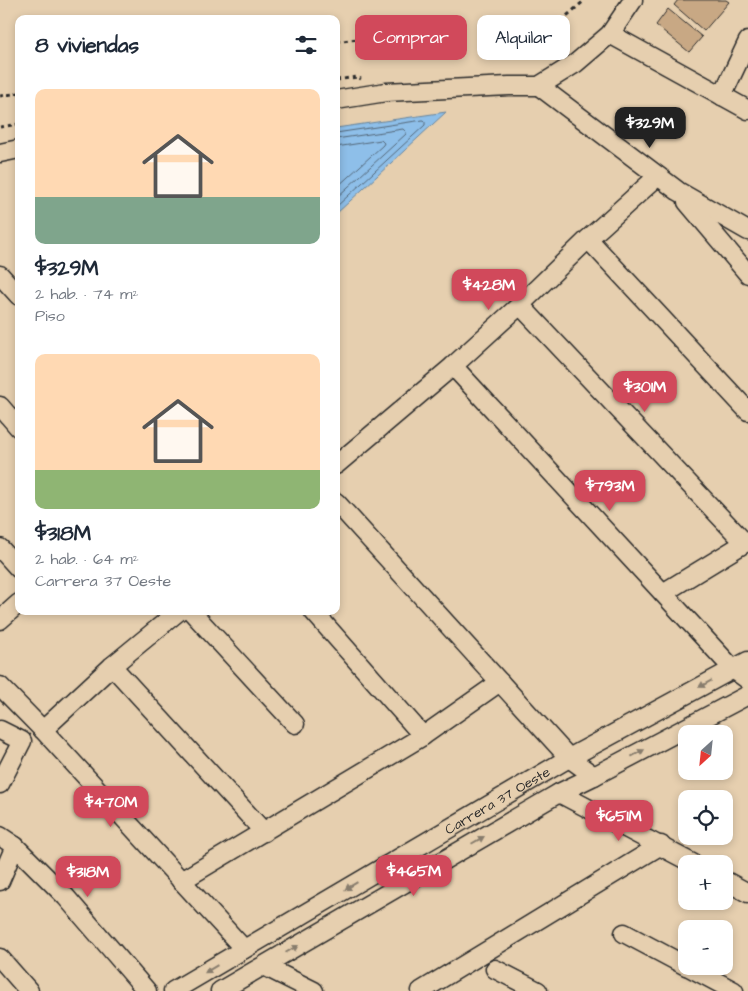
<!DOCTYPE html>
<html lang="es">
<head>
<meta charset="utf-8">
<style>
  :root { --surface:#fff; --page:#f6f6f7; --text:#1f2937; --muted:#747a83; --accent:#d1495b }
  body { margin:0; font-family:"Architects Daughter",sans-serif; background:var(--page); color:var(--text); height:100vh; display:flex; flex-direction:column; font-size:19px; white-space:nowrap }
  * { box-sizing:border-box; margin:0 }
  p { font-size:16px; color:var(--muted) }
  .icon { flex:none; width:28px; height:28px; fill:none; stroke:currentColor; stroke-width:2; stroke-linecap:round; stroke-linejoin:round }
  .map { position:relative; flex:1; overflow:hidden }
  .details { position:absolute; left:15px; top:15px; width:325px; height:600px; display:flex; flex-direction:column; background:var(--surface); border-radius:10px; box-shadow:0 2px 8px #0003 }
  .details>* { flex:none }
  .banner { position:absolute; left:355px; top:15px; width:318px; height:45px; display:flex; gap:10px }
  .needle { width:32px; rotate:207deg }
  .fabs { position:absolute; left:678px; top:725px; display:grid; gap:10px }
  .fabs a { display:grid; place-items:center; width:55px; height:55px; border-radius:10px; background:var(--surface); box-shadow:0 2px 8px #0003; font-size:25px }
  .price { position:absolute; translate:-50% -42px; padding:0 11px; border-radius:10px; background:var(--accent); color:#fff; font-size:16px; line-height:32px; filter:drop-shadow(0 1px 2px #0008) }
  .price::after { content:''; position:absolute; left:50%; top:30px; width:15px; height:11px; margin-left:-8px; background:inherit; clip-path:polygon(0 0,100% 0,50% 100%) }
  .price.active { background:#222; color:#fff }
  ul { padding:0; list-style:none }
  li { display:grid; align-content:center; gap:10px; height:265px; padding:0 20px }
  li span { display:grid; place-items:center; height:155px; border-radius:10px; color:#555 }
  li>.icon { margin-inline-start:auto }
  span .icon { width:90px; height:90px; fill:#fffc; stroke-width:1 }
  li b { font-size:21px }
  h2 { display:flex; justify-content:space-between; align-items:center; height:60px; padding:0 20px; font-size:21px }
  .tag { padding:0 18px; border-radius:10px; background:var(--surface); box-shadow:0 2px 8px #0003; font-size:18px; line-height:45px }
  .tag.active { background:var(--accent); color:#fff }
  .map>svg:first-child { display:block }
  .water { fill:#8ebfe9; stroke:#66849d }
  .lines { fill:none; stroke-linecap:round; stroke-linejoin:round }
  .shore { stroke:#536677; stroke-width:1 }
  .building { fill:#c8a884; stroke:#2b2b2b }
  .street-casing { stroke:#2b2b2b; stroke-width:21 }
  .path { stroke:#2b2b2b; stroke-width:3; stroke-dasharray:4 4; stroke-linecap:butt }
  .street { stroke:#e6cfaf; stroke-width:18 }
  .oneway { fill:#887d6d }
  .labels { text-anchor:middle; stroke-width:4; stroke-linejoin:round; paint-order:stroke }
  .street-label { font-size:14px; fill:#2b2b2b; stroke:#e6cfaf }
</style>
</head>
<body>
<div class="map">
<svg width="748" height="991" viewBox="0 0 748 991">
  <rect width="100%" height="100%" fill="#e6cfaf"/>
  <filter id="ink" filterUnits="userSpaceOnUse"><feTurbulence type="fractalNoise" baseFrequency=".02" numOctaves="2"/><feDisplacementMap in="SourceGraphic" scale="10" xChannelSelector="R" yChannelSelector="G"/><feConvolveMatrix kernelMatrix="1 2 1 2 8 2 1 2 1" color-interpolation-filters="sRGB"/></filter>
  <g filter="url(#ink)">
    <path class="water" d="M 446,112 L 336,214 L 336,128 Z"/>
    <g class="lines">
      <g class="shore">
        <path d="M 336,133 L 423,120 L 425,122 L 425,125 L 336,207"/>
        <path d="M 336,139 L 403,129 L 406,132 L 406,134 L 336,198"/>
        <path d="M 336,147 L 381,140 L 384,143 L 383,145 L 336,188"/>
      </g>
    </g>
    <g class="building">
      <path d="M 678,0 L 726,0 L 729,2 L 704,31 L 674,5 Z"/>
      <path d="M 668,9 L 702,37 L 689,52 L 656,25 Z"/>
    </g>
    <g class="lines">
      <g class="street-casing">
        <g id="street">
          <path d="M 610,34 L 748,110"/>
          <path d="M 539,86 L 678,191 L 748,231"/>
          <path d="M 722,96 L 748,41"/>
          <path d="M 336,100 L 386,92 L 509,86 L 539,86 L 576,63 L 610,34 L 633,0"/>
          <path d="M 0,153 L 19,149"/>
          <path d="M 687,202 L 748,274"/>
          <path d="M 588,239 L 748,411"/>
          <path d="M 0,275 L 19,296"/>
          <path d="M 520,305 L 745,543"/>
          <path d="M 453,366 L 733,669 L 748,680"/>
          <path d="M 0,406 L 19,428"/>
          <path d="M 336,465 L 453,366 L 520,305 L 588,239 L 658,176"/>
          <path d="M 336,502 L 569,758 L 594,776"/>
          <path d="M 0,548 L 19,569"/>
          <path d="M 663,593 L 748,541"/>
          <path d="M 191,611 L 295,724"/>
          <path d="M 313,611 L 423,736"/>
          <path d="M 0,620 L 19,603"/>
          <path d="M 112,666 L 264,832"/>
          <path d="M 0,686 L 43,730 L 244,949"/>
          <path d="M 0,730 L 22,741 L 0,784"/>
          <path d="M 43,730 L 112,666 L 179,611"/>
          <path d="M 559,793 L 694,864"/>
          <path d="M 0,836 L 15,846 L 66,897 L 147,991"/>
          <path d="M 724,880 L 748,893"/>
          <path d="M 0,881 L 15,846"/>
          <path d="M 181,881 L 423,736 L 500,682"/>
          <path d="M 624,933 L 686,966"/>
          <path d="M 0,958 L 29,991"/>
          <path d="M 264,966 L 314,991"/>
          <path d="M 687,966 L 734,991"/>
          <path d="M 495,969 L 538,991"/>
          <path id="s1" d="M 173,991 L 569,758 L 748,661"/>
          <path d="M 220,991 L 559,793 L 594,776 L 748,695"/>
          <path d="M 421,991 L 661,845"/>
        </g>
      </g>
      <g class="path">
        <path d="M 561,21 L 585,0"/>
        <path d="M 336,42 L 456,25"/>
        <path d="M 336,80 L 357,77 L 361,79"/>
        <path d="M 0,96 L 19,93"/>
        <path d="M 0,127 L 19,124"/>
      </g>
      <use href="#street" class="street"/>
    </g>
    <defs><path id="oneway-solid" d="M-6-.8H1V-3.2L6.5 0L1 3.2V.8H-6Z" transform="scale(1.25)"/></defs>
    <g class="oneway">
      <use href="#oneway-solid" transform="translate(705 684) rotate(152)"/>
      <use href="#oneway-solid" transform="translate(638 753) rotate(-28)"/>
      <use href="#oneway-solid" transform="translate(478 840) rotate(-30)"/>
      <use href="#oneway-solid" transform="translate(351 886) rotate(149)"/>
      <use href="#oneway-solid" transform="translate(292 949) rotate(-30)"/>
      <use href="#oneway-solid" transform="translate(211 969) rotate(149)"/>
    </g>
  </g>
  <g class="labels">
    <g class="street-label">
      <text dy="5" stroke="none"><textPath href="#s1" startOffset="376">Carrera 37 Oeste</textPath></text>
    </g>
  </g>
</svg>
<div class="fabs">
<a><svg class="needle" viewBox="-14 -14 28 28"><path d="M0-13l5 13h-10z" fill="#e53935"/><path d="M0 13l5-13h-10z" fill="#747a83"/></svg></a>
<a><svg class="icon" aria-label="locate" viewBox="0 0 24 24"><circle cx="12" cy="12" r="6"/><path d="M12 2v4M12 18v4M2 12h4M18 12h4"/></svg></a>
<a>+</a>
<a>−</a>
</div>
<b class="price active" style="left:650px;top:149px">$329M</b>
<b class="price" style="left:489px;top:311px">$428M</b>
<b class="price" style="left:645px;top:413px">$301M</b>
<b class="price" style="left:610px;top:512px">$793M</b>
<b class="price" style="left:111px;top:828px">$470M</b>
<b class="price" style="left:619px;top:842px">$651M</b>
<b class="price" style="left:414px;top:897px">$465M</b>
<b class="price" style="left:88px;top:898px">$318M</b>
<div class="banner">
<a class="tag active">Comprar</a>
<a class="tag">Alquilar</a>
</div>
<section class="details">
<h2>8 viviendas<svg class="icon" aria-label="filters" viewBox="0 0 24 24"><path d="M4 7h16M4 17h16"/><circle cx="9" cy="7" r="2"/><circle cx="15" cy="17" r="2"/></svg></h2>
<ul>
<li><span style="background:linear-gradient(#ffd9b3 70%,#7fa58c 0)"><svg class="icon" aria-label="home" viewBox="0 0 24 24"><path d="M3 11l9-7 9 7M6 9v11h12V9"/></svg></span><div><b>$329M</b><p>2 hab. · 74 m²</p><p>Piso</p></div></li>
<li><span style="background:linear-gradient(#ffd9b3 75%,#8fb573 0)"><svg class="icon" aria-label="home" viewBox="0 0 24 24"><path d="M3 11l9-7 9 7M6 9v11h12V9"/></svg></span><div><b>$318M</b><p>2 hab. · 64 m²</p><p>Carrera 37 Oeste</p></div></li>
</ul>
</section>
</div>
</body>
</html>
